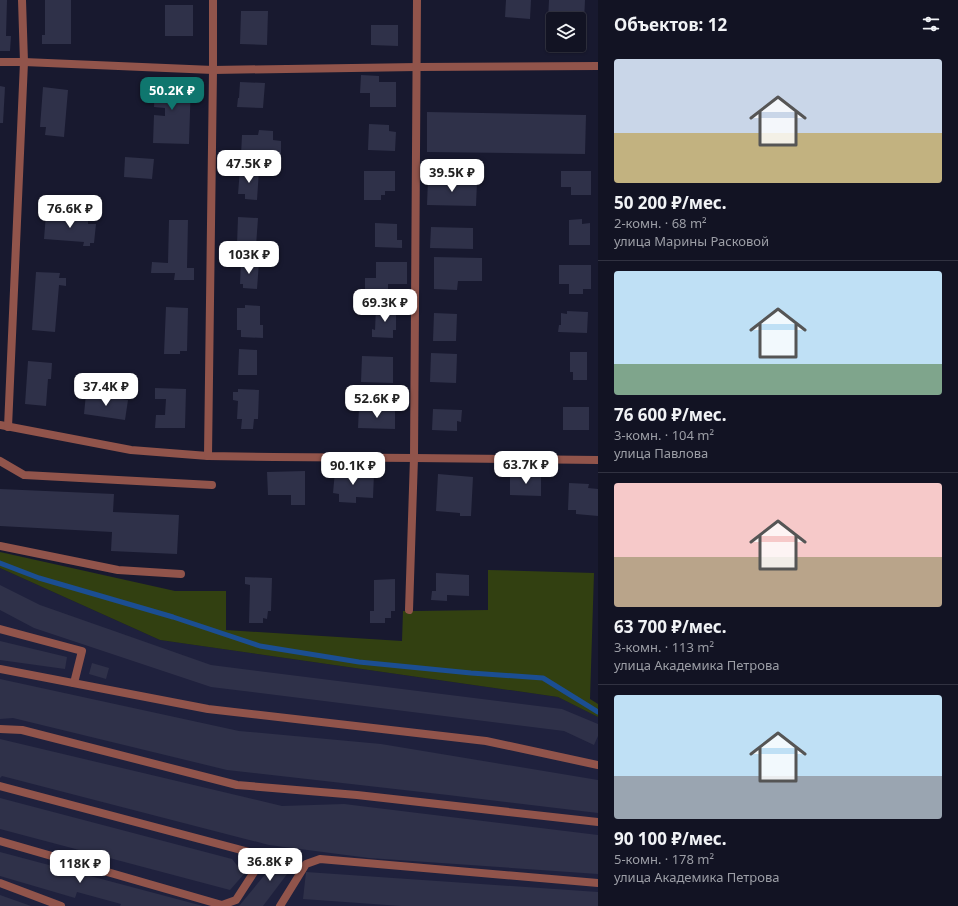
<!DOCTYPE html>
<html lang="ru">
<head>
<meta charset="utf-8">
<style>
  :root { --surface:#121323; --page:#1b1c2b; --text:#f1f3f6; --muted:#9c9ea6; --line:#313241; --accent:#0f766e }
  body { margin:0; font-family:"Noto Sans",sans-serif; background:var(--page); color:var(--text); height:100vh; display:flex; flex-direction:column; font-size:15px; white-space:nowrap }
  * { box-sizing:border-box; margin:0 }
  p { font-size:13px; color:var(--muted) }
  .icon { flex:none; width:22px; height:22px; fill:none; stroke:currentColor; stroke-width:2; stroke-linecap:round; stroke-linejoin:round }
  .map { position:relative; flex:1; overflow:hidden }
  .side { display:flex; flex-direction:column; background:var(--surface); width:360px }
  .side>* { flex:none }
  .tools { position:absolute; left:546px; top:12px; display:grid; gap:8px }
  .tools a { display:grid; place-items:center; width:40px; height:40px; border-radius:4px; background:var(--surface); box-shadow:0 1px 3px #0004,0 0 0 1px var(--line); font-size:20px }
  .price { position:absolute; translate:-50% -34px; padding:0 9px; border-radius:8px; background:#fff; color:#222; font-size:13px; line-height:26px; filter:drop-shadow(0 1px 2px #0008) }
  .price::after { content:''; position:absolute; left:50%; top:24px; width:12px; height:9px; margin-left:-6px; background:inherit; clip-path:polygon(0 0,100% 0,50% 100%) }
  .price.current { background:var(--accent); color:#fff }
  ul { padding:0; list-style:none }
  li { display:grid; align-content:center; gap:8px; height:212px; padding:0 16px }
  li+li { border-top:1px solid var(--line) }
  li span { display:grid; place-items:center; height:124px; border-radius:4px; color:#555 }
  li>.icon { margin-inline-start:auto }
  span .icon { width:72px; height:72px; fill:#fffc; stroke-width:1 }
  li b { font-size:17px }
  h2 { display:flex; justify-content:space-between; align-items:center; height:48px; padding:0 16px; font-size:17px }
  main { display:flex; flex:1; min-height:0 }
  .map>svg:first-child { display:block }
  .built { fill:#1f213d }
  .green { fill:#324011 }
  .lines { fill:none; stroke-linecap:round; stroke-linejoin:round }
  .stream { stroke:#1b4e92; stroke-width:5 }
  .building { fill:#2f3149 }
  .lane { stroke:#91544b; stroke-width:8 }
  .street { stroke:#91544b; stroke-width:8 }
</style>
</head>
<body>
<main>
<div class="map">
<svg width="598" height="906" viewBox="0 0 598 906">
  <rect width="100%" height="100%" fill="#18192f"/>
  <path class="built" d="M 0,568 L 160,640 L 558,697 L 598,717 L 598,906 L 0,906 Z"/>
  <path class="green" d="M 0,552 L 175,591 L 226,591 L 226,630 L 402,641 L 403,611 L 415,611 L 488,610 L 488,570 L 594,573 L 590,699 L 598,704 L 598,717 L 558,697 L 160,640 L 0,568 Z"/>
  <g class="lines">
    <path class="stream" d="M 0,563 L 39,578 L 173,617 L 260,646 L 359,662 L 471,673 L 543,678 L 598,712"/>
  </g>
  <g class="building">
    <path d="M 0,0 L 7,0 L 6,36 L 11,36 L 10,51 L 0,51 Z"/>
    <path d="M 45,0 L 71,0 L 71,44 L 42,44 L 42,35 L 45,35 Z"/>
    <path d="M 506,0 L 531,0 L 530,19 L 505,17 Z"/>
    <path d="M 549,0 L 585,0 L 584,22 L 579,22 L 579,19 L 553,19 L 553,21 L 548,21 Z"/>
    <rect x="165" y="5" width="28" height="31"/>
    <path d="M 241,11 L 268,11 L 267,45 L 240,44 Z"/>
    <path d="M 371,25 L 398,25 L 398,46 L 371,45 Z"/>
    <path d="M 361,75 L 379,76 L 379,82 L 396,82 L 396,107 L 370,107 L 370,93 L 360,93 Z"/>
    <path d="M 155,79 L 191,80 L 189,144 L 153,143 L 154,115 L 165,116 L 165,108 L 154,107 Z"/>
    <path d="M 240,82 L 265,83 L 263,108 L 237,107 L 238,98 L 239,98 Z"/>
    <path d="M 0,86 L 5,87 L 3,123 L 0,123 Z"/>
    <path d="M 43,87 L 68,90 L 64,137 L 45,135 L 46,127 L 40,127 Z"/>
    <path d="M 427,112 L 586,115 L 585,154 L 427,152 Z"/>
    <path d="M 369,124 L 389,125 L 389,131 L 396,132 L 395,151 L 368,150 Z"/>
    <path d="M 259,130 L 273,131 L 273,140 L 281,141 L 281,161 L 267,161 L 268,155 L 258,155 L 258,159 L 248,159 L 249,155 L 241,155 L 242,135 L 258,135 Z"/>
    <path d="M 125,157 L 154,159 L 152,179 L 124,177 Z"/>
    <path d="M 240,169 L 259,170 L 257,200 L 245,199 L 245,194 L 238,194 Z"/>
    <path d="M 364,171 L 395,171 L 395,191 L 385,191 L 385,195 L 381,195 L 381,200 L 364,200 Z"/>
    <path d="M 561,171 L 591,171 L 591,195 L 571,195 L 571,187 L 561,187 Z"/>
    <path d="M 428,179 L 477,181 L 476,206 L 427,205 Z"/>
    <path d="M 46,214 L 88,217 L 88,224 L 96,224 L 94,243 L 90,243 L 90,246 L 83,246 L 84,242 L 44,239 Z"/>
    <path d="M 238,217 L 258,218 L 256,246 L 237,245 Z"/>
    <path d="M 582,219 L 582,224 L 590,223 L 590,245 L 569,245 L 569,220 Z"/>
    <path d="M 169,220 L 188,220 L 187,268 L 194,268 L 194,280 L 174,280 L 175,273 L 151,273 L 152,262 L 168,263 Z"/>
    <path d="M 375,223 L 397,224 L 397,240 L 402,240 L 402,248 L 375,247 Z"/>
    <path d="M 431,227 L 473,228 L 473,249 L 430,248 Z"/>
    <path d="M 434,257 L 482,258 L 482,281 L 458,281 L 457,290 L 434,289 Z"/>
    <path d="M 241,261 L 259,262 L 257,289 L 243,288 L 243,284 L 240,284 Z"/>
    <path d="M 376,262 L 407,262 L 407,284 L 388,284 L 388,294 L 365,294 L 365,278 L 376,278 Z"/>
    <path d="M 559,265 L 591,265 L 591,289 L 583,289 L 583,294 L 569,294 L 569,284 L 559,284 Z"/>
    <path d="M 36,272 L 60,273 L 59,278 L 66,278 L 66,286 L 59,285 L 55,332 L 32,330 Z"/>
    <path d="M 245,305 L 260,306 L 260,325 L 263,325 L 263,338 L 241,337 L 241,330 L 237,330 L 237,308 L 245,308 Z"/>
    <path d="M 166,307 L 188,308 L 187,351 L 180,351 L 180,354 L 164,354 Z"/>
    <path d="M 376,308 L 396,309 L 396,330 L 393,330 L 393,338 L 372,337 L 372,329 L 375,330 Z"/>
    <path d="M 567,311 L 588,312 L 587,333 L 558,332 L 559,325 L 561,325 L 561,313 L 567,314 Z"/>
    <path d="M 434,313 L 457,314 L 456,341 L 433,341 Z"/>
    <path d="M 239,349 L 257,350 L 257,375 L 238,375 Z"/>
    <path d="M 570,352 L 587,352 L 587,380 L 573,380 L 573,372 L 570,372 Z"/>
    <path d="M 431,353 L 457,354 L 456,383 L 430,382 Z"/>
    <path d="M 362,356 L 393,357 L 393,383 L 361,382 Z"/>
    <path d="M 28,361 L 52,363 L 51,379 L 48,379 L 46,406 L 25,404 Z"/>
    <path d="M 155,388 L 186,389 L 185,428 L 155,428 L 156,415 L 165,415 L 166,399 L 155,399 Z"/>
    <path d="M 238,389 L 259,390 L 258,419 L 254,419 L 253,429 L 241,429 L 242,419 L 237,419 L 238,401 L 233,400 L 233,392 L 238,392 Z"/>
    <path d="M 86,394 L 128,400 L 125,420 L 84,414 Z"/>
    <rect x="563" y="407" width="26" height="23"/>
    <path d="M 359,408 L 395,409 L 395,429 L 358,428 Z"/>
    <path d="M 433,409 L 462,410 L 461,422 L 457,421 L 457,431 L 432,430 Z"/>
    <path d="M 305,471 L 305,505 L 291,505 L 291,495 L 268,495 L 267,472 Z"/>
    <path d="M 335,471 L 374,473 L 373,498 L 356,497 L 356,503 L 339,502 L 339,494 L 333,493 Z"/>
    <path d="M 438,474 L 473,477 L 471,516 L 460,516 L 460,513 L 436,511 Z"/>
    <path d="M 510,474 L 541,475 L 541,496 L 510,495 Z"/>
    <path d="M 569,483 L 589,484 L 588,488 L 598,489 L 598,516 L 576,514 L 576,510 L 568,510 Z"/>
    <path d="M 0,489 L 114,494 L 113,512 L 179,515 L 177,554 L 111,551 L 112,532 L 0,526 Z"/>
    <path d="M 436,573 L 469,575 L 469,596 L 447,595 L 447,601 L 431,600 L 432,591 L 436,591 Z"/>
    <path d="M 245,577 L 272,578 L 271,611 L 268,611 L 267,619 L 263,618 L 263,623 L 249,623 L 250,585 L 245,584 Z"/>
    <path d="M 395,579 L 395,611 L 391,611 L 391,618 L 385,618 L 385,623 L 370,623 L 370,611 L 374,611 L 374,580 Z"/>
    <path d="M 0,585 L 40,605 L 211,665 L 562,709 L 598,724 L 598,736 L 594,745 L 564,731 L 211,687 L 34,628 L 0,610 Z"/>
    <path d="M 0,641 L 67,657 L 65,669 L 0,660 Z"/>
    <path d="M 92,663 L 109,668 L 106,679 L 89,674 Z"/>
    <path d="M 0,679 L 239,731 L 381,744 L 598,780 L 598,813 L 448,795 L 227,770 L 13,718 L 0,719 Z"/>
    <path d="M 0,739 L 282,806 L 344,804 L 598,835 L 598,874 L 369,858 L 269,845 L 2,776 L 0,778 Z"/>
    <path d="M 0,798 L 232,859 L 244,874 L 230,890 L 0,829 Z"/>
    <path d="M 0,852 L 203,906 L 120,906 L 121,904 L 77,892 L 75,898 L 0,876 Z"/>
    <path d="M 282,854 L 297,861 L 263,906 L 239,906 Z"/>
    <path d="M 306,872 L 598,892 L 598,906 L 401,906 L 303,899 Z"/>
    <path d="M 0,895 L 31,906 L 0,906 Z"/>
  </g>
  <g class="lines">
    <g class="lane">
      <path d="M 0,461 L 24,475 L 212,485"/>
      <path d="M 0,546 L 118,570 L 181,574"/>
      <path d="M 0,629 L 82,651 L 74,683"/>
      <path d="M 0,669 L 208,709 L 486,741 L 598,765"/>
      <path d="M 0,729 L 22,730 L 237,785 L 357,795 L 598,822"/>
      <path d="M 0,786 L 256,854 L 258,866 L 236,900 L 222,905 L 0,841"/>
      <path d="M 0,883 L 61,906"/>
      <path d="M 280,906 L 306,864 L 320,859 L 598,883"/>
    </g>
    <g class="street">
      <path d="M 0,62 L 24,62 L 213,70 L 417,67 L 598,66"/>
      <path d="M 0,425 L 131,450 L 208,456 L 274,457 L 414,458 L 598,460"/>
      <path d="M 8,427 L 24,62 L 22,0"/>
      <path d="M 208,456 L 213,70 L 213,0"/>
      <path d="M 409,610 L 414,458 L 417,0"/>
    </g>
  </g>
</svg>
<div class="tools">
<a><svg class="icon" aria-label="layers" viewBox="0 0 24 24"><path d="M12 4l9 5-9 5-9-5zM3 14l9 5 9-5"/></svg></a>
</div>
<b class="price current" style="left:172px;top:111px">50.2K ₽</b>
<b class="price" style="left:249px;top:184px">47.5K ₽</b>
<b class="price" style="left:452px;top:193px">39.5K ₽</b>
<b class="price" style="left:70px;top:229px">76.6K ₽</b>
<b class="price" style="left:249px;top:275px">103K ₽</b>
<b class="price" style="left:385px;top:323px">69.3K ₽</b>
<b class="price" style="left:106px;top:407px">37.4K ₽</b>
<b class="price" style="left:377px;top:419px">52.6K ₽</b>
<b class="price" style="left:526px;top:485px">63.7K ₽</b>
<b class="price" style="left:353px;top:486px">90.1K ₽</b>
<b class="price" style="left:270px;top:882px">36.8K ₽</b>
<b class="price" style="left:80px;top:884px">118K ₽</b>
</div>
<section class="side">
<h2>Объектов: 12<svg class="icon" aria-label="filters" viewBox="0 0 24 24"><path d="M4 7h16M4 17h16"/><circle cx="9" cy="7" r="2"/><circle cx="15" cy="17" r="2"/></svg></h2>
<ul>
<li><span style="background:linear-gradient(#c9d6e8 60%,#c2b280 0)"><svg class="icon" aria-label="home" viewBox="0 0 24 24"><path d="M3 11l9-7 9 7M6 9v11h12V9"/></svg></span><div><b>50 200 ₽/мес.</b><p>2-комн. · 68 m²</p><p>улица Марины Расковой</p></div></li>
<li><span style="background:linear-gradient(#bfe0f5 75%,#7fa58c 0)"><svg class="icon" aria-label="home" viewBox="0 0 24 24"><path d="M3 11l9-7 9 7M6 9v11h12V9"/></svg></span><div><b>76 600 ₽/мес.</b><p>3-комн. · 104 m²</p><p>улица Павлова</p></div></li>
<li><span style="background:linear-gradient(#f6c9c9 60%,#b9a48a 0)"><svg class="icon" aria-label="home" viewBox="0 0 24 24"><path d="M3 11l9-7 9 7M6 9v11h12V9"/></svg></span><div><b>63 700 ₽/мес.</b><p>3-комн. · 113 m²</p><p>улица Академика Петрова</p></div></li>
<li><span style="background:linear-gradient(#bfe0f5 65%,#9aa5b1 0)"><svg class="icon" aria-label="home" viewBox="0 0 24 24"><path d="M3 11l9-7 9 7M6 9v11h12V9"/></svg></span><div><b>90 100 ₽/мес.</b><p>5-комн. · 178 m²</p><p>улица Академика Петрова</p></div></li>
</ul>
</section>
</main>
</body>
</html>
